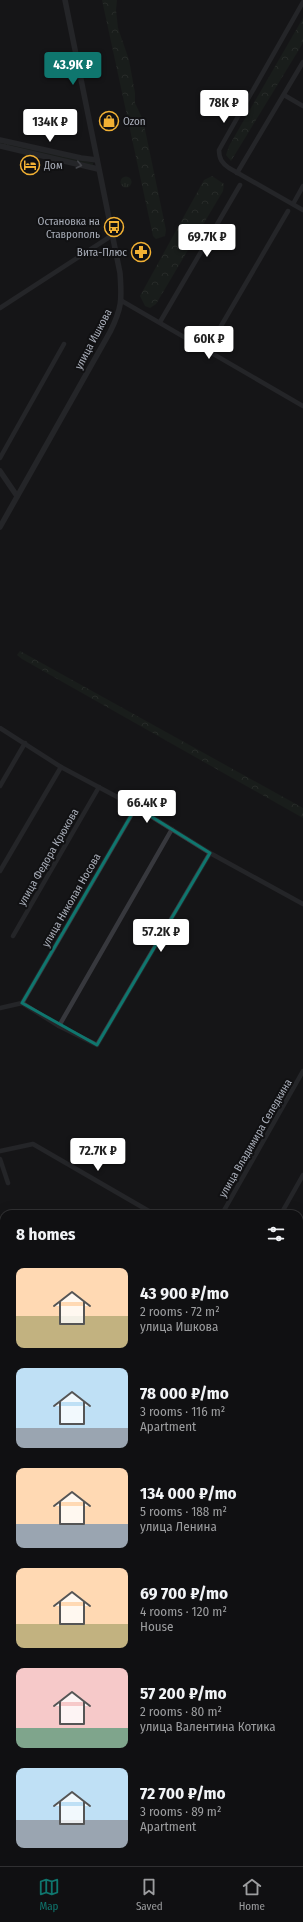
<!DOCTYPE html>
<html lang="en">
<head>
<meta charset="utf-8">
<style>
  :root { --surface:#101012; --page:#1e1e20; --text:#f1f3f6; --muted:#9c9d9f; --line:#303032; --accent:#0f766e }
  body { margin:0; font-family:"Fira Sans Condensed",sans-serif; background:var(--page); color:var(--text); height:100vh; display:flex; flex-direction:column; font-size:15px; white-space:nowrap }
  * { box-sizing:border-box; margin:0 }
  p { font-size:13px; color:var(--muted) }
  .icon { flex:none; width:22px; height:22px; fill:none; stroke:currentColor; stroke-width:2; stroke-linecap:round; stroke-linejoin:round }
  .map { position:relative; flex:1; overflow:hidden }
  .drawer { position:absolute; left:0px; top:1210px; width:303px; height:656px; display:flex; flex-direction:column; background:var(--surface); border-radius:12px 12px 0 0; box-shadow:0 4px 16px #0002,0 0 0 1px var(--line) }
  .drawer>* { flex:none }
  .price { position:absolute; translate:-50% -34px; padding:0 9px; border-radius:4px; background:#fff; color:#222; font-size:13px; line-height:26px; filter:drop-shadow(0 1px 2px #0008) }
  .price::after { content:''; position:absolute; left:50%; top:24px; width:12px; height:9px; margin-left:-6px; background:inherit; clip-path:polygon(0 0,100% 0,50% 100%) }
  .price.active { background:var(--accent); color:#fff }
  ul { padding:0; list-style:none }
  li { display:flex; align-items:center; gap:12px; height:100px; padding:0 16px }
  li span { display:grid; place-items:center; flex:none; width:112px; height:80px; border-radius:8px; color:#555 }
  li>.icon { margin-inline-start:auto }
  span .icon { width:48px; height:48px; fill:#fffc; stroke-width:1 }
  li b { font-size:17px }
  h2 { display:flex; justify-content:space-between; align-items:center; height:48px; padding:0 16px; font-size:17px }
  .tabs { display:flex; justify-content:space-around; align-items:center; height:56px; border-top:1px solid var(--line); background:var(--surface); font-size:11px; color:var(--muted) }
  .tabs a { display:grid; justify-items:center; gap:2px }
  .tabs .active { color:var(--accent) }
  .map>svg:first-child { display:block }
  .grass { fill:url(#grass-tufts) }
  .forest { fill:url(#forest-crowns) }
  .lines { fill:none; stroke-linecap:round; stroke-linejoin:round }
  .minor { stroke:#37383d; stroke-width:4.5 }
  .tertiary { stroke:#37383d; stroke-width:5.5 }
  .oneway { stroke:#757881 }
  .marked { fill:none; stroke:#0f766e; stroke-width:3; stroke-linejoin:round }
  .labels { text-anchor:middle; stroke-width:4; stroke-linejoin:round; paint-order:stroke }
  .poi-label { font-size:11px; fill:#a8adb8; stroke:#111113; text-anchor:start }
  .street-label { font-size:11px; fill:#a8adb8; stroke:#111113 }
</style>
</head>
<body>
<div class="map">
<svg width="303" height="1866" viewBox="0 0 303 1866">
  <defs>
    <pattern id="grass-tufts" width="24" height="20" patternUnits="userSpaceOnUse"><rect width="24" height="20" fill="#1e261f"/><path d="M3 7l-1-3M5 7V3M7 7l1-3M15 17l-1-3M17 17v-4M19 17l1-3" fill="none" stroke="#3c433d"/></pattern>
    <pattern id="forest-crowns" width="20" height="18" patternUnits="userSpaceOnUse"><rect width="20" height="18" fill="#1e261f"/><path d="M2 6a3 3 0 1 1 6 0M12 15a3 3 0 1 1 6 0" fill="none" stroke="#3c433d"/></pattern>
  </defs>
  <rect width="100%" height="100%" fill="#161618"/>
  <g class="grass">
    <path d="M 0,142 L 93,163 L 93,165 L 0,144 Z"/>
    <circle cx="126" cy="182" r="5.5"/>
  </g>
  <g class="forest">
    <path d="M 102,0 L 117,0 L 116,10 L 118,28 L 129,60 L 135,93 L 135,103 L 143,120 L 166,230 L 165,236 L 156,239 L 153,236 Z"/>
    <path d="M 303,18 L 303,43 L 231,161 L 226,155 L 229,146 Z"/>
    <path d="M 212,176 L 224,184 L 223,191 L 156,304 L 150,308 L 145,306 L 140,296 L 204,180 Z"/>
    <path d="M 20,651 L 303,808 L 303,818 L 22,659 L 17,655 Z"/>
    <path d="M 0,1665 L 4,1667 L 4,1686 L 0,1684 Z"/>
    <path d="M 299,1838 L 303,1841 L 303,1859 L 299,1856 Z"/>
  </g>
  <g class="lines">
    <g class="minor">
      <path d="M 303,2 L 219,150 C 219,159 222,163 229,168 L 303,210"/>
      <path d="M 284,95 L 303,106"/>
      <path d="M 237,173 L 303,62"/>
      <path d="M 293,204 L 303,186"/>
      <path d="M 122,301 L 303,406"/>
      <path d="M 0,308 L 108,238 L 112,234"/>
      <path d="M 160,322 L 240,185"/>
      <path d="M 207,350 L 288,211"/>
      <path d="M 0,458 L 64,344"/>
      <path d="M 0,728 L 61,767 L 136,807 L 210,853 L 303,904"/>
      <path d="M 0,786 L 25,743"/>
      <path d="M 0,871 L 61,767"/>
      <path d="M 13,936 L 99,787"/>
      <path d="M 22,1003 L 136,807"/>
      <path d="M 0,1008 L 22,1003 L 59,1026 L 97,1045 L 210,853"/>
      <path d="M 59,1026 L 172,829"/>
      <path d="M 0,1151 L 33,1144 L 154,1214"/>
      <path d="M 0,1159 L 8,1183"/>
      <path d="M 222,1214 L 303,1071"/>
      <path d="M 281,1214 L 303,1175"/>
      <path d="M 299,1294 L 302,1288"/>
      <path d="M 0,1609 L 4,1601"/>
      <path d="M 0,1665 L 4,1667"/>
      <path d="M 0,1693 L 4,1696"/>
      <path d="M 0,1759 L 4,1757"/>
      <path d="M 291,1862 L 298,1866"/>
    </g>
    <g class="tertiary">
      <path d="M 0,140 L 81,158 L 97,160"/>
      <path d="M 0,146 L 98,169"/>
      <path d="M 0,471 L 17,496"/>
      <path d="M 0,527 L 110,332 C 122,308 122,300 120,273 L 65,0"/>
    </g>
  </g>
  <defs><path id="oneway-chevron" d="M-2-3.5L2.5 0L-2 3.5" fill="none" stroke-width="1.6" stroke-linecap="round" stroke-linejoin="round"/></defs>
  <use class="oneway" href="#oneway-chevron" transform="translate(79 165) rotate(13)"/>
  <path d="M0 0H303V1866H0ZM 136,807 L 210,853 L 97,1045 L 22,1003 Z" fill="#161618" fill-opacity=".55" fill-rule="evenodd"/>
  <path class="marked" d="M 136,807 L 210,853 L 97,1045 L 22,1003 Z"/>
  <defs>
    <g id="shop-ring" transform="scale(1)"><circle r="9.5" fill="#111113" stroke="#f2b134" stroke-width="1.5"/><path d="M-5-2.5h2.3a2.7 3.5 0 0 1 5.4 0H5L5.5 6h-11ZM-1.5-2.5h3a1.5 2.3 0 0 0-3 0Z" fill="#f2b134"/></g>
    <g id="hotel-ring" transform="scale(1)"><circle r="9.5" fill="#111113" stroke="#f2b134" stroke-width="1.5"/><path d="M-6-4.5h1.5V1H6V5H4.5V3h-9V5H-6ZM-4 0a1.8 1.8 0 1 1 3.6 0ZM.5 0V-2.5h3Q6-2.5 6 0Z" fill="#f2b134"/></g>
    <g id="bus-ring" transform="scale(1)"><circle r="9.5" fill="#111113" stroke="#f2b134" stroke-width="1.5"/><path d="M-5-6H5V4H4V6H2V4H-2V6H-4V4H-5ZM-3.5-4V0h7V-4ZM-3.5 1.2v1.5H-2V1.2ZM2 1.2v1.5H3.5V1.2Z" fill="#f2b134"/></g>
    <g id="pharmacy-ring" transform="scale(1)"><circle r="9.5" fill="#111113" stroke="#f2b134" stroke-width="1.5"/><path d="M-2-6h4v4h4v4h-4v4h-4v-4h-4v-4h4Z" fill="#f2b134"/></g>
  </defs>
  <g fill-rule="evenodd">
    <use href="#shop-ring" x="109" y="121"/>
    <use href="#hotel-ring" x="30" y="165"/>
    <use href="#bus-ring" x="114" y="227"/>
    <use href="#pharmacy-ring" x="141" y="252"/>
  </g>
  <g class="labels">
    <g class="poi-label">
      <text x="123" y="125">Ozon</text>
      <text x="44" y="169">Дом</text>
      <text x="100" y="225" text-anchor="end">Остановка на<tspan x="100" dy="13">Ставрополь</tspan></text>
      <text x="127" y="256" text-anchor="end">Вита-Плюс</text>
    </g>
    <g class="street-label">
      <text transform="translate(93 339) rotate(-62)" y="4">улица Ишкова</text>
      <text transform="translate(48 857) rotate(-60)" y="4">улица Федора Крюкова</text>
      <text transform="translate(71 900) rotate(-60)" y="4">улица Николая Носова</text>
      <text transform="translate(255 1138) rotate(-60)" y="4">улица Владимира Селедкина</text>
    </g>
  </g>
</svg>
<b class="price active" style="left:73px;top:86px">43.9K ₽</b>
<b class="price" style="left:224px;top:124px">78K ₽</b>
<b class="price" style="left:50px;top:143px">134K ₽</b>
<b class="price" style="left:207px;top:258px">69.7K ₽</b>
<b class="price" style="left:209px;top:360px">60K ₽</b>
<b class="price" style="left:147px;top:824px">66.4K ₽</b>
<b class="price" style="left:161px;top:953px">57.2K ₽</b>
<b class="price" style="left:98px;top:1172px">72.7K ₽</b>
<section class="drawer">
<h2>8 homes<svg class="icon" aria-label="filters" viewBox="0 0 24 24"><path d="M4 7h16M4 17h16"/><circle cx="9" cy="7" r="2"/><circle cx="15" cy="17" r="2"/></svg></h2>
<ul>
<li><span style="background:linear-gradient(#ffd9b3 60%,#c2b280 0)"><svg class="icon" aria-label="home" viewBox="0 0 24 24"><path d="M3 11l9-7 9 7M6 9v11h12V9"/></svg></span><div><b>43 900 ₽/mo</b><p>2 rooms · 72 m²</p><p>улица Ишкова</p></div></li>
<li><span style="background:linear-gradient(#bfe0f5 75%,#9aa5b1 0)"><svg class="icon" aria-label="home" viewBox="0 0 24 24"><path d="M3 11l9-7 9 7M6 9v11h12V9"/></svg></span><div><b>78 000 ₽/mo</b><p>3 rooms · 116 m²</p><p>Apartment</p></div></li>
<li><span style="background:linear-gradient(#ffd9b3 70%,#9aa5b1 0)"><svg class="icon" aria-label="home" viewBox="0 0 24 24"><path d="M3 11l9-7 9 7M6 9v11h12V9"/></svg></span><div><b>134 000 ₽/mo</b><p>5 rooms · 188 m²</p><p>улица Ленина</p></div></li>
<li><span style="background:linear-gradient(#ffd9b3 70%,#c2b280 0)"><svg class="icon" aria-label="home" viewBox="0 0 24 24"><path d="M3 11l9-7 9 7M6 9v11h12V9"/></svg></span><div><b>69 700 ₽/mo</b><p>4 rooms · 120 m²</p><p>House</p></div></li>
<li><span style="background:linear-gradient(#f6c9c9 75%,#7fa58c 0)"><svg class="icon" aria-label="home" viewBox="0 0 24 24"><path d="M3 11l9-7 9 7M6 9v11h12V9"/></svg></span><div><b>57 200 ₽/mo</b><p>2 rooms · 80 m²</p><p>улица Валентина Котика</p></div></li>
<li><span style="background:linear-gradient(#bfe0f5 65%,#9aa5b1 0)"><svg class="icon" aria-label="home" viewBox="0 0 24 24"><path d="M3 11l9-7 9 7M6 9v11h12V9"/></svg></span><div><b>72 700 ₽/mo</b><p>3 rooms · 89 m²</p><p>Apartment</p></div></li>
</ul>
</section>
</div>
<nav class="tabs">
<a class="active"><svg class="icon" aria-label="map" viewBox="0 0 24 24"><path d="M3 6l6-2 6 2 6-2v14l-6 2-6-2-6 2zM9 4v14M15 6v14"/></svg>Map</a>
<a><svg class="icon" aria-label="saved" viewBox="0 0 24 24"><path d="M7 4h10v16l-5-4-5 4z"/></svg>Saved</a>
<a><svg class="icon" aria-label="home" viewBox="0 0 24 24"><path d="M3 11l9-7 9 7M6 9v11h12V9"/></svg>Home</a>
</nav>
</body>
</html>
